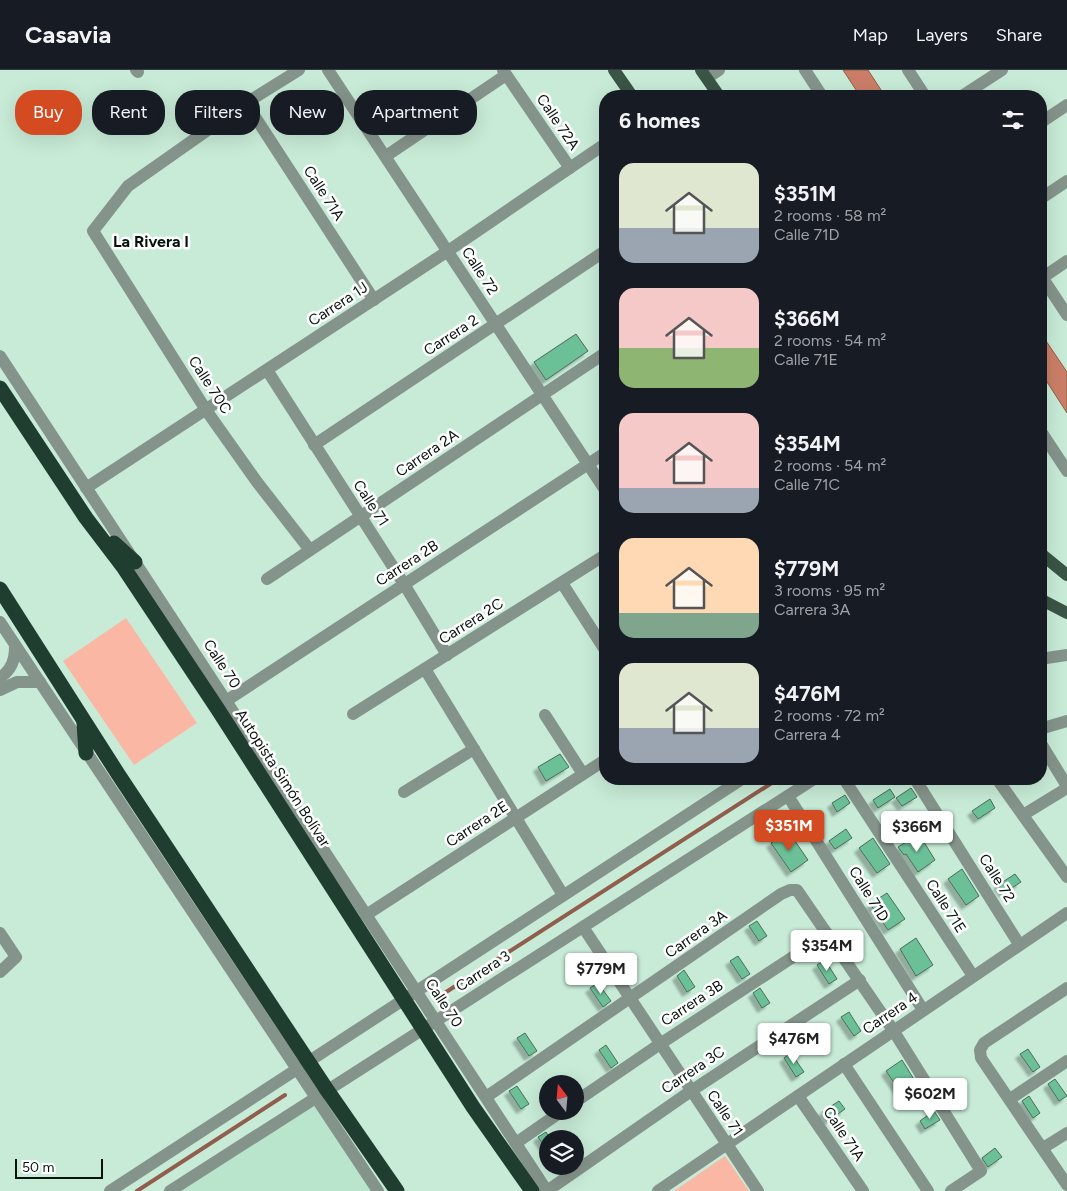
<!DOCTYPE html>
<html lang="en">
<head>
<meta charset="utf-8">
<style>
  :root { --surface:#171b24; --page:#20242c; --text:#f1f3f6; --muted:#9ea1a6; --line:#363941; --accent:#d44b21 }
  body { margin:0; font-family:Figtree,sans-serif; background:var(--page); color:var(--text); height:100vh; display:flex; flex-direction:column; font-size:19px; white-space:nowrap }
  * { box-sizing:border-box; margin:0 }
  p { font-size:16px; color:var(--muted) }
  .icon { flex:none; width:28px; height:28px; fill:none; stroke:currentColor; stroke-width:2; stroke-linecap:round; stroke-linejoin:round }
  .map { position:relative; flex:1; overflow:hidden }
  .details { position:absolute; left:599px; top:20px; width:448px; height:695px; display:flex; flex-direction:column; background:var(--surface); border-radius:20px; box-shadow:0 5px 20px #0002 }
  .details>* { flex:none }
  .top-card { position:absolute; left:15px; top:20px; width:475px; height:45px; display:flex; gap:10px }
  .needle { width:32px; rotate:344deg }
  .tools { position:absolute; left:539px; top:1005px; display:grid; gap:10px }
  .tools a { display:grid; place-items:center; width:45px; height:45px; border-radius:50%; background:var(--surface); box-shadow:0 5px 20px #0002; font-size:25px }
  .scale { position:absolute; left:15px; bottom:12px; width:88px; box-sizing:border-box; padding-left:5px; border:2px solid #06120c; border-top:0; font-size:14px; line-height:18px; white-space:nowrap; color:#06120c; -webkit-text-stroke:4px #fff; paint-order:stroke }
  .price { position:absolute; translate:-50% -42px; padding:0 11px; border-radius:5px; background:#fff; color:#222; font-size:16px; line-height:32px; filter:drop-shadow(0 1px 2px #0008) }
  .price::after { content:''; position:absolute; left:50%; top:30px; width:15px; height:11px; margin-left:-8px; background:inherit; clip-path:polygon(0 0,100% 0,50% 100%) }
  .price.selected { background:var(--accent); color:#fff }
  ul { padding:0; list-style:none }
  li { display:flex; align-items:center; gap:15px; height:125px; padding:0 20px }
  li span { display:grid; place-items:center; flex:none; width:140px; height:100px; border-radius:15px; color:#555 }
  li>.icon { margin-inline-start:auto }
  span .icon { width:60px; height:60px; fill:#fffc; stroke-width:1 }
  li b { font-size:21px }
  h2 { display:flex; justify-content:space-between; align-items:center; height:60px; padding:0 20px; font-size:21px }
  .chip { padding:0 18px; border-radius:20px; background:var(--surface); box-shadow:0 5px 20px #0002; font-size:18px; line-height:45px }
  .chip.selected { background:var(--accent); color:#fff }
  header { display:flex; align-items:center; gap:30px; box-sizing:border-box; height:70px; padding:0 25px; background:var(--surface); border-bottom:1px solid var(--line) }
  header strong { font-size:24px }
  nav { display:flex; gap:28px; margin-inline-start:auto; font-size:18px }
  .map>svg:first-child { display:block }
  .built { fill:#b8e5cc }
  .green { fill:#fab8a4 }
  .water { fill:#cb7e67; stroke:#905e4c }
  .lines { fill:none; stroke-linecap:round; stroke-linejoin:round }
  .stream { stroke:#905e4c; stroke-width:4 }
  .building { fill:#6cc097; stroke:#4b6c5b; filter:url(#shadow) }
  .minor { stroke:#85948b; stroke-width:12 }
  .major { stroke:#3a5446; stroke-width:12 }
  .highway { stroke:#1f3e2f; stroke-width:15 }
  .labels { text-anchor:middle; stroke-width:5; stroke-linejoin:round; paint-order:stroke }
  .street-label { font-size:15px; fill:#06120c; stroke:#fff }
  .neighbourhood-label { font-size:16px; font-weight:bold; fill:#06120c; stroke:#fff }
</style>
</head>
<body>
<header>
<strong>Casavia</strong>
<nav><a>Map</a><a>Layers</a><a>Share</a></nav>
</header>
<div class="map">
<svg width="1067" height="1121" viewBox="0 0 1067 1121">
  <defs>
    <filter id="shadow"><feDropShadow dx="-4.5" dy="4.5" stdDeviation="1" flood-color="#0004"/></filter>
  </defs>
  <rect width="100%" height="100%" fill="#c7ebd7"/>
  <path class="built" d="M 315,1028 L 378,1121 L 171,1121 Z"/>
  <g class="green">
    <path d="M 126,548 L 197,653 L 134,695 L 63,591 Z"/>
    <path d="M 725,1086 L 749,1121 L 674,1121 Z"/>
  </g>
  <g class="water">
    <path d="M 843,0 L 868,0 L 885,26 L 860,26 Z"/>
    <path d="M 1040,262 L 1067,302 L 1067,343 L 1040,301 Z"/>
  </g>
  <g class="lines">
    <g class="stream">
      <path d="M 443,924 L 778,709"/>
      <path d="M 137,1121 L 285,1025"/>
    </g>
  </g>
  <g class="building">
    <path d="M 576,264 L 588,281 L 546,310 L 534,292 Z"/>
    <path d="M 560,684 L 569,697 L 546,711 L 538,697 Z"/>
    <path d="M 911,718 L 917,727 L 902,736 L 896,728 Z"/>
    <path d="M 890,719 L 895,727 L 878,738 L 873,730 Z"/>
    <path d="M 845,725 L 850,733 L 837,742 L 832,733 Z"/>
    <path d="M 990,729 L 995,738 L 978,749 L 972,741 Z"/>
    <path d="M 928,744 L 933,753 L 919,762 L 913,754 Z"/>
    <path d="M 846,759 L 852,768 L 835,779 L 829,771 Z"/>
    <path d="M 788,761 L 808,790 L 791,802 L 771,773 Z"/>
    <path d="M 919,764 L 935,790 L 918,802 L 906,784 L 904,785 L 898,777 Z"/>
    <path d="M 873,768 L 890,794 L 877,803 L 859,778 Z"/>
    <path d="M 962,799 L 979,826 L 966,835 L 948,809 Z"/>
    <path d="M 1015,804 L 1021,812 L 1004,823 L 998,815 Z"/>
    <path d="M 887,823 L 905,849 L 888,860 L 870,834 Z"/>
    <path d="M 757,851 L 767,866 L 759,871 L 749,856 Z"/>
    <path d="M 916,868 L 933,895 L 916,906 L 900,879 Z"/>
    <path d="M 738,886 L 750,904 L 742,909 L 730,891 Z"/>
    <path d="M 825,890 L 837,909 L 829,914 L 817,895 Z"/>
    <path d="M 684,900 L 695,917 L 687,922 L 677,906 Z"/>
    <path d="M 598,913 L 611,931 L 603,937 L 590,918 Z"/>
    <path d="M 760,918 L 770,933 L 762,938 L 753,923 Z"/>
    <path d="M 849,942 L 861,961 L 854,966 L 841,947 Z"/>
    <path d="M 525,963 L 537,981 L 529,986 L 517,968 Z"/>
    <path d="M 606,975 L 618,993 L 611,998 L 599,980 Z"/>
    <path d="M 1028,979 L 1040,997 L 1033,1002 L 1020,984 Z"/>
    <path d="M 791,983 L 804,1002 L 796,1007 L 784,988 Z"/>
    <path d="M 902,990 L 920,1019 L 905,1029 L 886,1001 Z"/>
    <path d="M 1055,1009 L 1067,1026 L 1059,1031 L 1048,1014 Z"/>
    <path d="M 517,1016 L 529,1034 L 521,1039 L 509,1021 Z"/>
    <path d="M 1029,1026 L 1040,1043 L 1033,1048 L 1022,1031 Z"/>
    <path d="M 839,1031 L 845,1039 L 828,1051 L 822,1042 Z"/>
    <path d="M 934,1041 L 940,1050 L 925,1059 L 920,1051 Z"/>
    <path d="M 546,1062 L 548,1065 L 548,1082 L 538,1067 Z"/>
    <path d="M 995,1078 L 1002,1087 L 988,1097 L 982,1088 Z"/>
  </g>
  <g class="lines">
    <g class="minor">
      <path d="M 136,0 L 138,2"/>
      <path d="M 299,0 L 246,33 L 128,116 L 93,161 L 206,340 L 257,412 L 310,480"/>
      <path d="M 328,0 L 605,420"/>
      <path d="M 503,0 L 570,98"/>
      <path d="M 805,0 L 822,26"/>
      <path d="M 908,0 L 925,26"/>
      <path d="M 707,8 L 719,0"/>
      <path d="M 962,26 L 1002,0"/>
      <path d="M 246,33 L 374,230"/>
      <path d="M 1040,53 L 1067,35"/>
      <path d="M 386,86 L 506,5"/>
      <path d="M 1040,129 L 1067,111"/>
      <path d="M 1040,204 L 1067,245"/>
      <path d="M 1042,208 L 1067,191"/>
      <path d="M 0,286 L 547,1121"/>
      <path d="M 267,300 L 404,514 L 447,585"/>
      <path d="M 1040,360 L 1067,401"/>
      <path d="M 314,375 L 605,181"/>
      <path d="M 86,418 L 448,181 L 605,74"/>
      <path d="M 267,509 L 605,283"/>
      <path d="M 562,513 L 605,580"/>
      <path d="M 0,552 L 378,1121"/>
      <path d="M 1040,589 L 1067,585"/>
      <path d="M 425,599 L 563,825"/>
      <path d="M 0,608 C 12,599 15,590 15,576"/>
      <path d="M 0,620 L 17,612 L 40,612"/>
      <path d="M 226,631 L 605,383"/>
      <path d="M 353,644 L 605,485"/>
      <path d="M 545,645 L 583,704"/>
      <path d="M 1040,659 L 1067,651"/>
      <path d="M 1040,672 L 1067,716"/>
      <path d="M 844,709 L 973,906"/>
      <path d="M 915,709 L 1019,874"/>
      <path d="M 997,709 L 1067,807"/>
      <path d="M 404,722 L 474,679"/>
      <path d="M 788,726 L 923,940"/>
      <path d="M 1023,745 L 1067,718"/>
      <path d="M 366,845 L 605,690"/>
      <path d="M 583,857 L 758,1121"/>
      <path d="M 0,863 L 16,887 L 0,902"/>
      <path d="M 1067,918 L 984,973 L 980,980 L 981,988 L 1067,1115"/>
      <path d="M 844,994 L 928,1121"/>
      <path d="M 798,1026 L 863,1121"/>
      <path d="M 486,1027 L 781,824 L 790,820 L 797,820 L 893,960 L 981,1101 L 951,1121"/>
      <path d="M 1010,1029 L 1067,991"/>
      <path d="M 575,1032 L 660,974 L 828,864"/>
      <path d="M 516,1073 L 562,1041"/>
      <path d="M 1043,1078 L 1067,1063"/>
      <path d="M 110,1121 L 742,709"/>
      <path d="M 170,1121 L 814,709"/>
      <path d="M 547,1121 L 691,1021 L 860,910"/>
      <path d="M 658,1121 L 1067,843"/>
    </g>
    <g class="major">
      <path d="M 614,0 L 632,26"/>
      <path d="M 701,0 L 719,26"/>
      <path d="M 1040,483 L 1067,505"/>
      <path d="M 1040,529 L 1067,543"/>
    </g>
    <g class="highway">
      <path d="M 0,318 L 86,448 L 124,498 L 217,638 L 473,1037 L 532,1121"/>
      <path d="M 114,473 L 135,492"/>
      <path d="M 0,519 L 118,704 L 327,1020 L 397,1121"/>
      <path d="M 84,653 L 86,683"/>
    </g>
  </g>
  <g class="labels">
    <g class="street-label">
      <text transform="translate(558 52) rotate(56)" y="5">Calle 72A</text>
      <text transform="translate(324 123) rotate(57)" y="5">Calle 71A</text>
      <text transform="translate(480 201) rotate(57)" y="5">Calle 72</text>
      <text transform="translate(338 234) rotate(-33)" y="5">Carrera 1J</text>
      <text transform="translate(451 265) rotate(-33)" y="5">Carrera 2</text>
      <text transform="translate(210 315) rotate(57)" y="5">Calle 70C</text>
      <text transform="translate(427 383) rotate(-34)" y="5">Carrera 2A</text>
      <text transform="translate(371 433) rotate(57)" y="5">Calle 71</text>
      <text transform="translate(407 493) rotate(-33)" y="5">Carrera 2B</text>
      <text transform="translate(471 551) rotate(-32)" y="5">Carrera 2C</text>
      <text transform="translate(222 594) rotate(57)" y="5">Calle 70</text>
      <text transform="translate(283 708) rotate(57)" y="5">Autopista Simón Bolívar</text>
      <text transform="translate(477 754) rotate(-33)" y="5">Carrera 2E</text>
      <text transform="translate(997 808) rotate(58)" y="5">Calle 72</text>
      <text transform="translate(869 824) rotate(58)" y="5">Calle 71D</text>
      <text transform="translate(946 836) rotate(57)" y="5">Calle 71E</text>
      <text transform="translate(696 864) rotate(-35)" y="5">Carrera 3A</text>
      <text transform="translate(483 901) rotate(-33)" y="5">Carrera 3</text>
      <text transform="translate(444 933) rotate(57)" y="5">Calle 70</text>
      <text transform="translate(692 933) rotate(-33)" y="5">Carrera 3B</text>
      <text transform="translate(890 943) rotate(-34)" y="5">Carrera 4</text>
      <text transform="translate(693 1000) rotate(-34)" y="5">Carrera 3C</text>
      <text transform="translate(725 1043) rotate(56)" y="5">Calle 71</text>
      <text transform="translate(844 1064) rotate(56)" y="5">Calle 71A</text>
    </g>
    <g class="neighbourhood-label">
      <text x="151" y="177">La Rivera I</text>
    </g>
  </g>
</svg>
<div class="tools">
<a><svg class="needle" viewBox="-14 -14 28 28"><path d="M0-13l5 13h-10z" fill="#e53935"/><path d="M0 13l5-13h-10z" fill="#9ea1a6"/></svg></a>
<a><svg class="icon" aria-label="layers" viewBox="0 0 24 24"><path d="M12 4l9 5-9 5-9-5zM3 14l9 5 9-5"/></svg></a>
</div>
<div class="scale">50 m</div>
<b class="price selected" style="left:789px;top:782px">$351M</b>
<b class="price" style="left:917px;top:783px">$366M</b>
<b class="price" style="left:827px;top:902px">$354M</b>
<b class="price" style="left:601px;top:925px">$779M</b>
<b class="price" style="left:794px;top:995px">$476M</b>
<b class="price" style="left:930px;top:1050px">$602M</b>
<div class="top-card">
<a class="chip selected">Buy</a>
<a class="chip">Rent</a>
<a class="chip">Filters</a>
<a class="chip">New</a>
<a class="chip">Apartment</a>
</div>
<section class="details">
<h2>6 homes<svg class="icon" aria-label="filters" viewBox="0 0 24 24"><path d="M4 7h16M4 17h16"/><circle cx="9" cy="7" r="2"/><circle cx="15" cy="17" r="2"/></svg></h2>
<ul>
<li><span style="background:linear-gradient(#dfe7d0 65%,#9aa5b1 0)"><svg class="icon" aria-label="home" viewBox="0 0 24 24"><path d="M3 11l9-7 9 7M6 9v11h12V9"/></svg></span><div><b>$351M</b><p>2 rooms · 58 m²</p><p>Calle 71D</p></div></li>
<li><span style="background:linear-gradient(#f6c9c9 60%,#8fb573 0)"><svg class="icon" aria-label="home" viewBox="0 0 24 24"><path d="M3 11l9-7 9 7M6 9v11h12V9"/></svg></span><div><b>$366M</b><p>2 rooms · 54 m²</p><p>Calle 71E</p></div></li>
<li><span style="background:linear-gradient(#f6c9c9 75%,#9aa5b1 0)"><svg class="icon" aria-label="home" viewBox="0 0 24 24"><path d="M3 11l9-7 9 7M6 9v11h12V9"/></svg></span><div><b>$354M</b><p>2 rooms · 54 m²</p><p>Calle 71C</p></div></li>
<li><span style="background:linear-gradient(#ffd9b3 75%,#7fa58c 0)"><svg class="icon" aria-label="home" viewBox="0 0 24 24"><path d="M3 11l9-7 9 7M6 9v11h12V9"/></svg></span><div><b>$779M</b><p>3 rooms · 95 m²</p><p>Carrera 3A</p></div></li>
<li><span style="background:linear-gradient(#dfe7d0 65%,#9aa5b1 0)"><svg class="icon" aria-label="home" viewBox="0 0 24 24"><path d="M3 11l9-7 9 7M6 9v11h12V9"/></svg></span><div><b>$476M</b><p>2 rooms · 72 m²</p><p>Carrera 4</p></div></li>
</ul>
</section>
</div>
</body>
</html>
